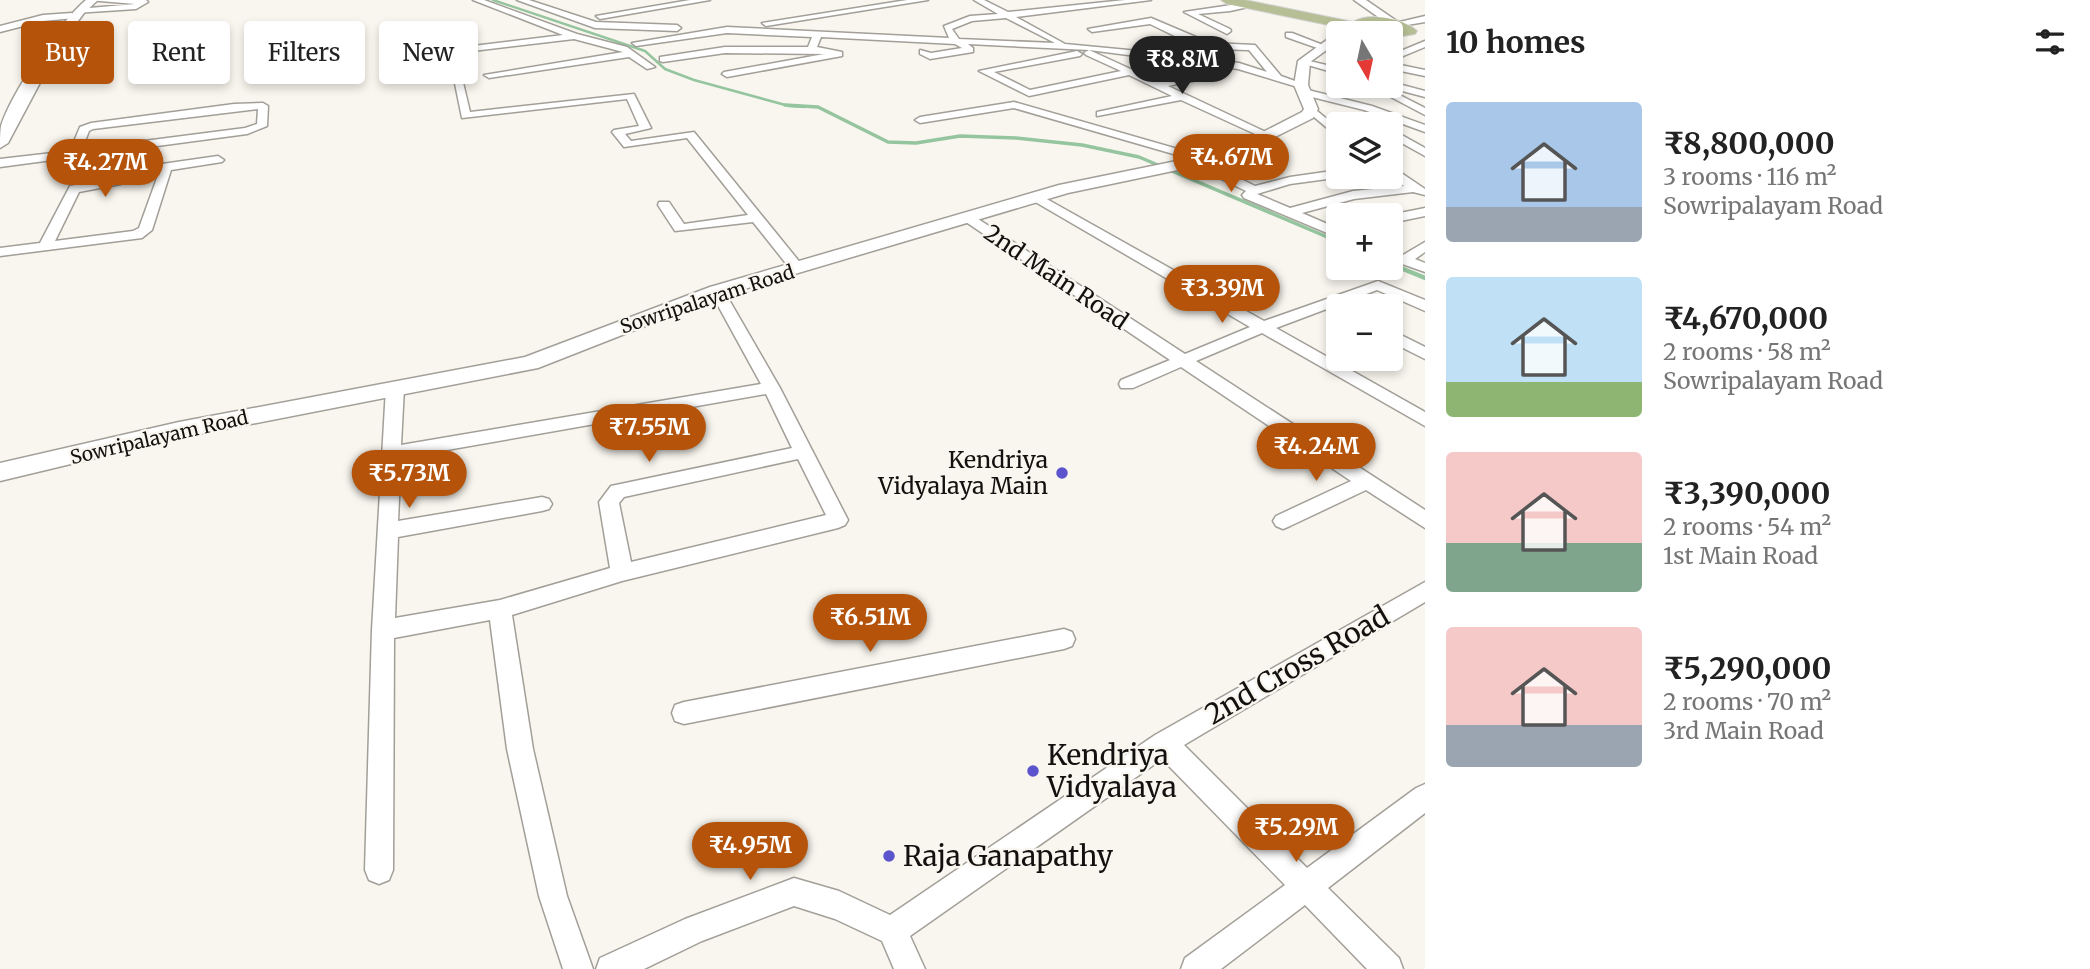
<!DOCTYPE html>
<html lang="en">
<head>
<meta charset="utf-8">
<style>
  :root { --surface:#fff; --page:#f2f2f2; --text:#222; --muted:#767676; --accent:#b45309 }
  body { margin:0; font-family:Merriweather,serif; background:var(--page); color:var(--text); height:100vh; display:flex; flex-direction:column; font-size:26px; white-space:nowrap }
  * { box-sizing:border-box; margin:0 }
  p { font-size:23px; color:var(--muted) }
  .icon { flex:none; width:38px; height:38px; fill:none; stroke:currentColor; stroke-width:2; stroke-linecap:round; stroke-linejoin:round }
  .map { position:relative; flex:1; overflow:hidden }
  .details { display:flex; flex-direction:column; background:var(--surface); width:665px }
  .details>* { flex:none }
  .banner { position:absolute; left:21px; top:21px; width:665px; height:63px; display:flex; gap:14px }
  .needle { width:46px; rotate:171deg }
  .fabs { position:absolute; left:1326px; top:21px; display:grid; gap:14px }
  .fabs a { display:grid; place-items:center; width:77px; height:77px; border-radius:7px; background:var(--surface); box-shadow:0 4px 10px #0003; font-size:35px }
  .price { position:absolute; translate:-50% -60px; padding:0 16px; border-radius:24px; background:var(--accent); color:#fff; font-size:23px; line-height:46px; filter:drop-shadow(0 2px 4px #0008) }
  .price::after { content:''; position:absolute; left:50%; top:42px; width:21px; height:16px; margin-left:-10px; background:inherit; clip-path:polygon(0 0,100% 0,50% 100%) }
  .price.active { background:#222; color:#fff }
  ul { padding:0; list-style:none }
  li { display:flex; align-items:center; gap:21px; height:175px; padding:0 21px }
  li span { display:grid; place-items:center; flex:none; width:196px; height:140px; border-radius:7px; color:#555 }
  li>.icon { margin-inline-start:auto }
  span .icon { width:84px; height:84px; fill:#fffc; stroke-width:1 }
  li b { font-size:30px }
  h2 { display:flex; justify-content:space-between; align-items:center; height:84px; padding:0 21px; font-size:30px }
  .chip { padding:0 24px; border-radius:7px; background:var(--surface); box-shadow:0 4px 10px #0003; font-size:24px; line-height:63px }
  .chip.active { background:var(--accent); color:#fff }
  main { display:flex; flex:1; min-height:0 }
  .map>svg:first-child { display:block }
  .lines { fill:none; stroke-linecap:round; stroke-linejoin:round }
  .stream-far2 { stroke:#95c59f; stroke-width:2.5 }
  .stream-far1 { stroke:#95c59f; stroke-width:3.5 }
  .stream { stroke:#95c59f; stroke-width:4.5 }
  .street-casing { stroke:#a29f98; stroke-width:3 }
  .secondary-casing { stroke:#a29f98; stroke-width:3 }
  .primary-casing { stroke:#d4d4d4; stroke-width:2 }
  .street { fill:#fff; fill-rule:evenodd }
  .secondary { fill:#fff; fill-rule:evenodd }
  .primary { fill:#b6be95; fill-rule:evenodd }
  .poi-dot { fill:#5b54cc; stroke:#f9f6ef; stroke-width:2.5 }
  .labels { text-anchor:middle; stroke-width:5; stroke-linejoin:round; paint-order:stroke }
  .far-street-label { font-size:19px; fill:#12110f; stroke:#f9f6ef }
  .street-label { font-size:23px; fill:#12110f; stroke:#f9f6ef }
  .poi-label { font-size:23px; fill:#12110f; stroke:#f9f6ef; text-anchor:end }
  .near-street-label { font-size:28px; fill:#12110f; stroke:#f9f6ef }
  .near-poi-label { font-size:28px; fill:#12110f; stroke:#f9f6ef; text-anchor:start }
</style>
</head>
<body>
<main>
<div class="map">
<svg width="1425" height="969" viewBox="0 0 1425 969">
  <rect width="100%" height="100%" fill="#f9f6ef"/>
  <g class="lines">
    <path class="stream-far2" d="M 493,0 L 645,51 L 665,69 L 694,80 L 789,106 L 805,107"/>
    <path class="stream-far1" d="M 785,105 L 818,107 L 888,142 L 916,143 L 960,136 L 1016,138 L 1082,145 L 1139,157 L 1339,242"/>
    <path class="stream" d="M 1391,264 L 1425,278"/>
    <g class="street-casing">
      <g id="street">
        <path d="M 88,0 L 146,0 L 148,2 L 136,9 L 75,13 L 78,9 L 135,4 Z"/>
        <path d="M 473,0 L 484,0 L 577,34 L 627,47 L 655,67 L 647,69 L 629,57 L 489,78 L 484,75 L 623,52 L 574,39 L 456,53 L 470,112 L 634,94 L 651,128 L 625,134 L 631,141 L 694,132 L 802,265 L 802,271 L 792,271 L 753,222 L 675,231 L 658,205 L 659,202 L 669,202 L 684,224 L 748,215 L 687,138 L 624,147 L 612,132 L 614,130 L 639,126 L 627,99 L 462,118 L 448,49 L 563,35 Z"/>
        <path d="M 517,0 L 529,0 L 596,22 L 677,25 L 681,28 L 677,31 L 595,28 Z"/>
        <path d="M 690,0 L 710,0 L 600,19 L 596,16 Z"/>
        <path d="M 907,0 L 928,0 L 766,26 L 762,23 Z"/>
        <path d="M 974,0 L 984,0 L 1008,12 L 1125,0 L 1151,0 L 1016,17 L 1065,44 L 1149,52 L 1144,49 L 1146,47 L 1183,40 L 1150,24 L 1092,32 L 1088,29 L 1151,18 L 1210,43 L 1255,45 L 1281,76 L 1306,85 L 1301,88 L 1238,69 L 1089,50 L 1159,82 L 1202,75 L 1202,79 L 1168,86 L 1270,134 L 1270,138 L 1266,139 L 1181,100 L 1097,116 L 1097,112 L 1172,96 L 1129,75 L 1029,96 L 979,71 L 1077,51 L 1082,54 L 1080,56 L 994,72 L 1030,90 L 1121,71 L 1086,55 L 1084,53 L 1089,50 L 968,44 L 973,48 L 973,52 L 930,59 L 920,54 L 920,50 L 931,53 L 962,48 L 955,44 L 821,37 L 817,47 L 842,52 L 842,56 L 727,77 L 722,74 L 724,72 L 824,54 L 725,53 L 663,62 L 660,61 L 660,57 L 725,47 L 808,47 L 812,37 L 727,33 L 636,46 L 632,43 L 727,27 L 949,38 L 944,26 L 970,16 L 998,14 ZM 1006,18 L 1055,43 L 959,39 L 952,29 L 972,21 ZM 1192,44 L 1210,49 L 1249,50 L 1267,72 L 1239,63 L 1149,52 Z"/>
        <path d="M 1245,3 L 1248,7 L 1230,11 L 1198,14 L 1230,29 L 1231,31 L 1227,34 L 1184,12 Z"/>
        <path d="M 72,13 L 75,18 L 43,21 L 0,32 L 0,26 L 43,15 Z"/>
        <path d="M 1425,16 L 1425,22 L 1395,27 L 1391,24 Z"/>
        <path d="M 1286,33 L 1292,33 L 1328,47 L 1323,50 L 1286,37 Z"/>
        <path d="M 1425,41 L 1425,47 L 1391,61 L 1391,55 Z"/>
        <path d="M 1301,59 L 1339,68 L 1339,74 L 1301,63 Z"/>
        <path d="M 1391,63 L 1425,70 L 1425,76 L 1391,69 Z"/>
        <path d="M 1391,82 L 1425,91 L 1425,97 L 1387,87 L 1391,86 Z"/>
        <path d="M 1370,86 L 1382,86 L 1425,108 L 1425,115 Z"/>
        <path d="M 1304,89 L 1372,106 L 1425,125 L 1425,132 L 1364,110 L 1300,94 L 1300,90 Z"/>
        <path d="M 1014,102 L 1209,158 L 1215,166 L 1255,186 L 1290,177 L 1339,170 L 1339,177 L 1342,177 L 1290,184 L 1257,194 L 1290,208 L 1353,191 L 1404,186 L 1391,176 L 1391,166 L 1425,189 L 1425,195 L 1413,192 L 1354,199 L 1302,213 L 1339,229 L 1339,238 L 1244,198 L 1242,195 L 1246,191 L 1207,172 L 1201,162 L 1014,108 L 920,123 L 915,120 L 920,117 Z"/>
        <path d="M 263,103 L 268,106 L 267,126 L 247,134 L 0,167 L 0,159 L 70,151 L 80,127 L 91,123 L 234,104 ZM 258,109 L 257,124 L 245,128 L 82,149 L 89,131 L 93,129 Z"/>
        <path d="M 1311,106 L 1339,129 L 1339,138 L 1307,111 L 1306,109 Z"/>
        <path d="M 1391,129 L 1425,148 L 1425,156 L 1391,137 Z"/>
        <path d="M 218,156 L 224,160 L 222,162 L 171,170 L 152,230 L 142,238 L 0,256 L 0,248 L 40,243 L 70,186 L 121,176 L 127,180 L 121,184 L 79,192 L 55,241 L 133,231 L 139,228 L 162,164 Z"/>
        <path d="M 1036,193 L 1264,321 L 1378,281 L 1425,300 L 1425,311 L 1377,290 L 1276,328 L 1425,412 L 1425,426 L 1262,333 L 1196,361 L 1425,510 L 1425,528 L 1366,490 L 1290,526 L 1283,529 L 1276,526 L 1273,521 L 1276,516 L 1351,481 L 1181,367 L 1133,388 L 1121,388 L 1119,384 L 1121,380 L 1170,360 L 960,218 L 962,215 L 972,215 L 1185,354 L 1250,327 L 1032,200 L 1032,194 Z"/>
        <path d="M 1425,208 L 1425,216 L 1391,223 L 1390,215 Z"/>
        <path d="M 1425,242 L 1425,252 L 1415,259 L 1425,263 L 1425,272 L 1391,260 L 1391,251 L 1403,255 Z"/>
        <path d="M 717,287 L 724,291 L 780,388 L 848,520 L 845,525 L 838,528 L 622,581 L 512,615 L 533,749 L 567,896 L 593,969 L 563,969 L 539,896 L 507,749 L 490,620 L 394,638 L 393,870 L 389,880 L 379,884 L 369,880 L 365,870 L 372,630 L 386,388 L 395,383 L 404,388 L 401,445 L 761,384 L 710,291 ZM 766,394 L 792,448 L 611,486 L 599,502 L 610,568 L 500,600 L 395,618 L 398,537 L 542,511 L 549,509 L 552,504 L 549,499 L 542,497 L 398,521 L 401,458 ZM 798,459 L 826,515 L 631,562 L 619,503 L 624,497 Z"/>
        <path d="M 1391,330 L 1425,347 L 1425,359 L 1391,342 Z"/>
        <path d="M 1425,582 L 1425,602 L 1184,745 L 1307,868 L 1416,788 L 1425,784 L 1425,813 L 1328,888 L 1399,958 L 1403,969 L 1367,969 L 1305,905 L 1221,969 L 1181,969 L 1185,958 L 1285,885 L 1162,759 L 910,936 L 925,969 L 894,969 L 882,941 L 835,919 L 794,906 L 702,941 L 644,969 L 596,969 L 600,958 L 685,919 L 794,878 L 839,891 L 890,915 L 1155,735 Z"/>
        <path d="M 1064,629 L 1072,632 L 1075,639 L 1072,646 L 1064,649 L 684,724 L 675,721 L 672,713 L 675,705 L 684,702 Z"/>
      </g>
    </g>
    <g class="secondary-casing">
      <g id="secondary">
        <path d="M 86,0 L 98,0 L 84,13 L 60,45 L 8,143 L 0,148 C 0,141 0,132 1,126 C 12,92 59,23 86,0 Z"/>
        <path d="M 1354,0 L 1366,0 L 1401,24 L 1391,26 Z"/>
        <path d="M 1339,31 L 1344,33 L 1339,33 L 1339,41 L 1310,62 L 1308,85 L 1318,109 L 1313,118 L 1271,139 L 1211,163 L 1068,193 L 724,295 L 538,368 L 179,438 L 0,481 L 0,463 L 179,422 L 525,357 L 710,287 L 1059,185 L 1201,156 L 1261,133 L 1302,112 L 1304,109 L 1294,85 L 1298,61 Z"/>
      </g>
    </g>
    <g class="primary-casing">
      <path id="primary" d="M 1221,0 L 1245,0 L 1353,22 C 1369,12 1403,18 1417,31 L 1415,34 L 1391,38 L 1391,33 L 1367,33 L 1227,4 ZM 1373,26 L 1386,26 L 1394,29 Z"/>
    </g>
    <use href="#street" class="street"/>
    <use href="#secondary" class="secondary"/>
    <use href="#primary" class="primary"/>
  </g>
  <g class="poi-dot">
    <circle cx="1062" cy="473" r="7"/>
    <circle cx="1033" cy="771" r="7"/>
    <circle cx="889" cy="856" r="7"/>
  </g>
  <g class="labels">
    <g class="far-street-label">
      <text transform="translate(707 299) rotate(-18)" y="7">Sowripalayam Road</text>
      <text transform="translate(159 437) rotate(-13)" y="7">Sowripalayam Road</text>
    </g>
    <g class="street-label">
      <text transform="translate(1056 277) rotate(34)" y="8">2nd Main Road</text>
    </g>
    <g class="poi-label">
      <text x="1048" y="468">Kendriya<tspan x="1048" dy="26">Vidyalaya Main</tspan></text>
    </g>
    <g class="near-street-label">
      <text transform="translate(1297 665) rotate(-30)" y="10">2nd Cross Road</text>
    </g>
    <g class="near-poi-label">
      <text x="1047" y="765">Kendriya<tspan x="1047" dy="32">Vidyalaya</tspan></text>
      <text x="903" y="866">Raja Ganapathy</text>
    </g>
  </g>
</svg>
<div class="fabs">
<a><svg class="needle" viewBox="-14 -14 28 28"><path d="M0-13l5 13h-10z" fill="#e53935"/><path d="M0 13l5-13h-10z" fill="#767676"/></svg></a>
<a><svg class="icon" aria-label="layers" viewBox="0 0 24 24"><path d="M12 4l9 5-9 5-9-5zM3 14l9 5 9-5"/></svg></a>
<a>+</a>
<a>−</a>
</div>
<b class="price active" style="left:1182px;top:96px">₹8.8M</b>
<b class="price" style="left:1231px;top:194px">₹4.67M</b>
<b class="price" style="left:105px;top:199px">₹4.27M</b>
<b class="price" style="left:1222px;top:325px">₹3.39M</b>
<b class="price" style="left:649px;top:464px">₹7.55M</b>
<b class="price" style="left:1316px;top:483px">₹4.24M</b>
<b class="price" style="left:409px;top:510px">₹5.73M</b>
<b class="price" style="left:870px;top:654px">₹6.51M</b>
<b class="price" style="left:1296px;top:864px">₹5.29M</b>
<b class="price" style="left:750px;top:882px">₹4.95M</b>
<div class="banner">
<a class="chip active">Buy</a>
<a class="chip">Rent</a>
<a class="chip">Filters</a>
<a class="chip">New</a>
</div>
</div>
<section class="details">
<h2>10 homes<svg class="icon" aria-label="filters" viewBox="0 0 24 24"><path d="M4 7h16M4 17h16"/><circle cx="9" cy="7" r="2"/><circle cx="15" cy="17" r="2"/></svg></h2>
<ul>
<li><span style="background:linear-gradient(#a9c7e8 75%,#9aa5b1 0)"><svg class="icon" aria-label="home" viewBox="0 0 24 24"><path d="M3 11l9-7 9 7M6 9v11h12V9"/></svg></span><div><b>₹8,800,000</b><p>3 rooms · 116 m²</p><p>Sowripalayam Road</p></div></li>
<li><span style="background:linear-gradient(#bfe0f5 75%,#8fb573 0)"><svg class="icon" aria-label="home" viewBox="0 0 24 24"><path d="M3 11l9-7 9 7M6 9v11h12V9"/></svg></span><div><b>₹4,670,000</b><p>2 rooms · 58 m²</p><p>Sowripalayam Road</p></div></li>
<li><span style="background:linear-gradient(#f6c9c9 65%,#7fa58c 0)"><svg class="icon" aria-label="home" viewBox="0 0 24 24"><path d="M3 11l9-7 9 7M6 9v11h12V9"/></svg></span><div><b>₹3,390,000</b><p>2 rooms · 54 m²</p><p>1st Main Road</p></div></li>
<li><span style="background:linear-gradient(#f6c9c9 70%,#9aa5b1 0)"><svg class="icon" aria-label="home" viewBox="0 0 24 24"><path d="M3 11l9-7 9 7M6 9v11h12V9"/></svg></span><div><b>₹5,290,000</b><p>2 rooms · 70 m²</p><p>3rd Main Road</p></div></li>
</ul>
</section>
</main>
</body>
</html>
